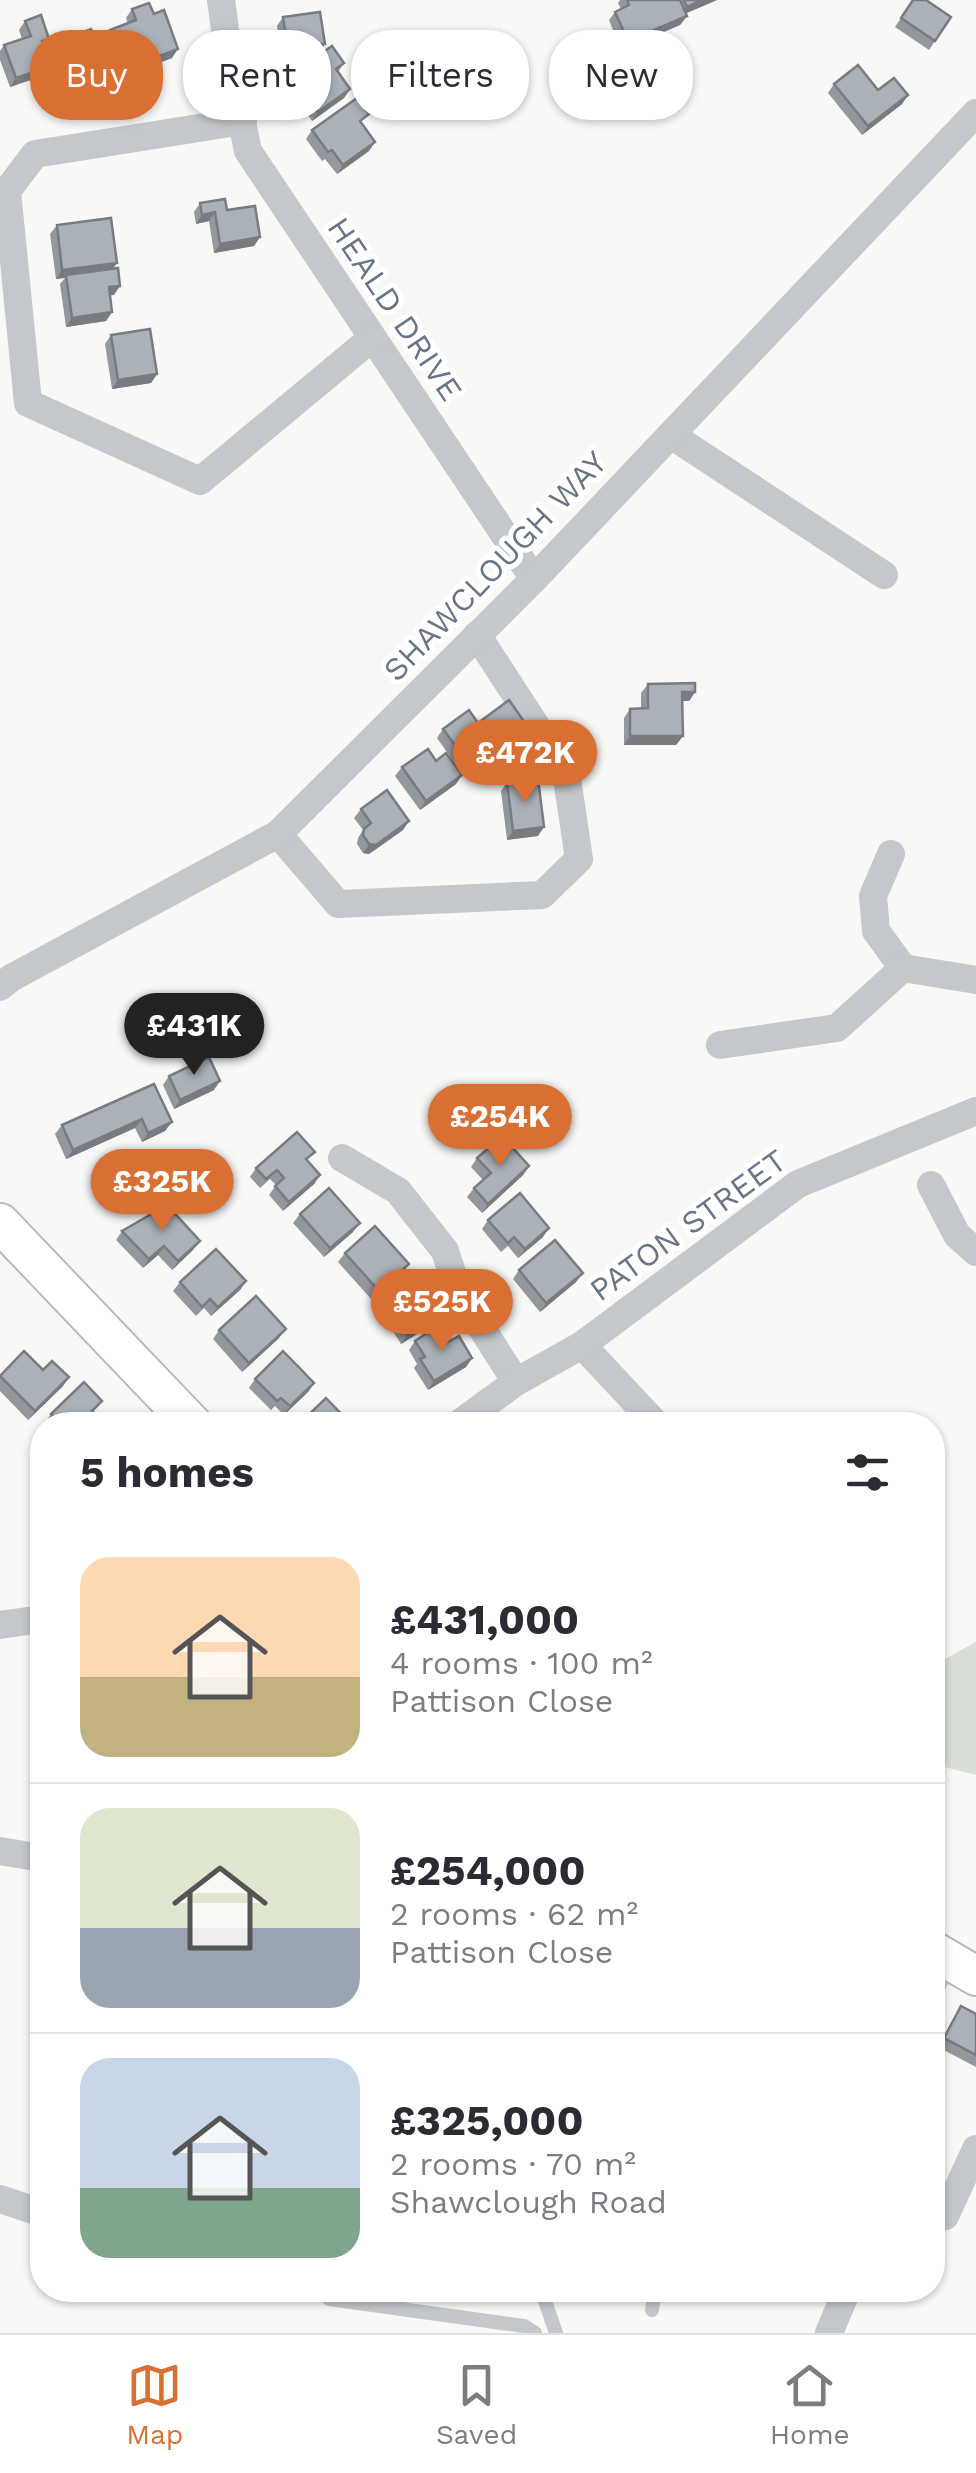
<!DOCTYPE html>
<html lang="en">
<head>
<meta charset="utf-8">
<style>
  :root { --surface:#fff; --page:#f2f2f3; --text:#2b2b33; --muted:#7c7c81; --line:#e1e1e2; --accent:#da6f34 }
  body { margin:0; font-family:"Work Sans",sans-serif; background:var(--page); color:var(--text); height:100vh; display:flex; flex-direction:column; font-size:38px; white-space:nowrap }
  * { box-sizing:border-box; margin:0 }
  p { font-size:32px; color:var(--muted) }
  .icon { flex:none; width:55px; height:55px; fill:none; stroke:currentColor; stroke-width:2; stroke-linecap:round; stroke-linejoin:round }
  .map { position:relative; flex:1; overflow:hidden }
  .panel { position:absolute; left:30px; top:1412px; width:915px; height:890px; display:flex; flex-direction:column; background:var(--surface); border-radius:40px; box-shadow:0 2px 8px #0004 }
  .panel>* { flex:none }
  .hud { position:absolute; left:30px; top:30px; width:918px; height:90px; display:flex; gap:20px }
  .price { position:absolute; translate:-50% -85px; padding:0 22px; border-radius:35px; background:var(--accent); color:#fff; font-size:32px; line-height:65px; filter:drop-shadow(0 2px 5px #0008) }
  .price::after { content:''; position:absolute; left:50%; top:60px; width:30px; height:22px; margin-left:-15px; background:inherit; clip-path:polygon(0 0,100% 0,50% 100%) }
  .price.active { background:#222; color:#fff }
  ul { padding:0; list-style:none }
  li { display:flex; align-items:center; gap:30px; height:250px; padding:0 50px }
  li+li { border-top:2px solid var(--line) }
  li span { display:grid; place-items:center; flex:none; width:280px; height:200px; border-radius:30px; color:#555 }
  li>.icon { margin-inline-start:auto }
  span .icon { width:120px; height:120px; fill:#fffc; stroke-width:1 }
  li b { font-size:42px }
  h2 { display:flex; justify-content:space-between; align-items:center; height:120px; padding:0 50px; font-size:42px }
  .tag { padding:0 35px; border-radius:40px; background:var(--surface); box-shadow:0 2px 8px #0004; font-size:35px; line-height:90px }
  .tag.active { background:var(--accent); color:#fff }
  .tab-bar { display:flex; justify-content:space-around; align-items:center; height:140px; border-top:2px solid var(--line); background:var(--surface); font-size:28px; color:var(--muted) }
  .tab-bar a { display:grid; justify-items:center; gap:5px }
  .tab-bar .active { color:var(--accent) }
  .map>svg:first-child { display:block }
  .green { fill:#d9dfd7 }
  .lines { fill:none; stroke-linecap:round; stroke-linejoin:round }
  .secondary-casing { stroke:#b7babf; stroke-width:42 }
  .service { stroke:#c4c7cb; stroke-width:14 }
  .minor { stroke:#c4c7cb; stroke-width:28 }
  .secondary { stroke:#fff; stroke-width:38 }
  .wall { fill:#93989e }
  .shaded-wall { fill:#787c81 }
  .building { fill:#abb1b8; stroke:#787c81; stroke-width:2.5 }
  .labels { text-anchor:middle; stroke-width:10; stroke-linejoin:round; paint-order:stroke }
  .street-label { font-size:32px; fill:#697585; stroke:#fff }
</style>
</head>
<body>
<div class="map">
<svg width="976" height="2333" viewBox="0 0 976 2333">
  <rect width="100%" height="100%" fill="#f8f8f6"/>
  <path class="green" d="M 976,1642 L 976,1775 L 933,1764 L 932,1666 Z"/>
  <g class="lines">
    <g class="secondary-casing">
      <g id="secondary">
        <path d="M 0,1223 L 193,1425"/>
        <path d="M 932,1950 L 976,1976"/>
      </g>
    </g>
    <g class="service">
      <path d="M 546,2290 L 545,2301 L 556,2333"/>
      <path d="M 329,2299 L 524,2326 L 535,2333"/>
      <path d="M 652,2310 L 655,2290"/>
    </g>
    <g class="minor">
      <path d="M 221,0 L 230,65 L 248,151 L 534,579"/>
      <path d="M 243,121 L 35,154 L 7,191 L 28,403 L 200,481 L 372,338"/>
      <path d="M 671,435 L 884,575"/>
      <path d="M 278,834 L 338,904 L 542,895 L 579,859 L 566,772 L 477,635"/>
      <path d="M 891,854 L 873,896 L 876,931 L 903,968"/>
      <path d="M 0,987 L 11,978 L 278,834 L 534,579 L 976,113"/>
      <path d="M 720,1045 L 837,1028 L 903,968 L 976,980"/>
      <path d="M 342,1158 L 398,1191 L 445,1251 L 458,1291 L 516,1382"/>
      <path d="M 931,1185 L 957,1235 L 976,1252"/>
      <path d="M 582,1345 L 657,1425"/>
      <path d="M 457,1425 L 516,1382 L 582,1345 L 798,1184 L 976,1111"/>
      <path d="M 0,1625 L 42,1619"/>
      <path d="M 0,1851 L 42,1858"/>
      <path d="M 932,1984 L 946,1957"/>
      <path d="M 0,2199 L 42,2213"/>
      <path d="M 932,2219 L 945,2216 L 976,2149"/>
      <path d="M 829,2333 L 847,2290"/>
    </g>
    <use href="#secondary" class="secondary"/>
  </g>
  <g class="wall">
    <path d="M 620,0 L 717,0 L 686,13 L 687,16 L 680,25 L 621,50 L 609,20 L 615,12 L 621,9 L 618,3 Z"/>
    <path d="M 913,0 L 951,17 L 929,50 L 895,27 Z"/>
    <path d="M 132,9 L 172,58 L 137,71 L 136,68 L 117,75 L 104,39 L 110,30 L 128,24 L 126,18 Z"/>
    <path d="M 283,17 L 319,53 L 282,58 L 277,26 Z"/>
    <path d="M 25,21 L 44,46 L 45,75 L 10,87 L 0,60 L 0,51 L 4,45 L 22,39 L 19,30 Z"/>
    <path d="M 56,42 L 97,71 L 62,84 L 50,51 Z"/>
    <path d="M 344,63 L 338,72 L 350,89 L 344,98 L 312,121 L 301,105 L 297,108 L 281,86 L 287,77 Z"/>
    <path d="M 834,84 L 878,90 L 908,95 L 902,104 L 862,135 L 828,93 Z"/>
    <path d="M 362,124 L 369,151 L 337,174 L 325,159 L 322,161 L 306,139 L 312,130 Z"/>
    <path d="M 200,203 L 260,237 L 254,246 L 214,253 L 209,221 L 196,224 L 194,212 Z"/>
    <path d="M 57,225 L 117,263 L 113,269 L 114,295 L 110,295 L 112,312 L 106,321 L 66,327 L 60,284 L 65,278 L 56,279 L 50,234 Z"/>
    <path d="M 111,335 L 157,374 L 151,383 L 112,389 L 105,344 Z"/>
    <path d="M 648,684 L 695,692 L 689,701 L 682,701 L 683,736 L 676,745 L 624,745 L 624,718 L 630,709 L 641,709 L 641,693 Z"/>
    <path d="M 443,729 L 526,742 L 490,766 L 483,757 L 461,772 L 437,738 Z"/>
    <path d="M 436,761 L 462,775 L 456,784 L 420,810 L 395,776 L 402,767 Z"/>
    <path d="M 507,782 L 538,836 L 507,840 L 501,791 Z"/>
    <path d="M 361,809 L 403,830 L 369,854 L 363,853 L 357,844 L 358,838 L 363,830 L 354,818 Z"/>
    <path d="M 169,1076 L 214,1090 L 174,1109 L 163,1085 Z"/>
    <path d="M 154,1084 L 165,1131 L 142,1142 L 135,1128 L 66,1159 L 55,1134 L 62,1125 Z"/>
    <path d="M 477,1158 L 529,1166 L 523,1175 L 482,1213 L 467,1197 L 474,1188 L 483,1180 L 471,1167 Z"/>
    <path d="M 308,1161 L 320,1175 L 314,1184 L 283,1211 L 269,1195 L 276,1185 L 270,1179 L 260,1188 L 250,1177 L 256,1168 Z"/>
    <path d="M 300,1214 L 353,1232 L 324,1257 L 293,1223 Z"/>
    <path d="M 488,1220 L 543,1237 L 518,1258 L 508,1246 L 501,1252 L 482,1229 Z"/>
    <path d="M 122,1231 L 193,1250 L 172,1270 L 158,1255 L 143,1268 L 116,1240 Z"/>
    <path d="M 345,1253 L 409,1264 L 402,1273 L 372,1300 L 338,1262 Z"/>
    <path d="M 519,1270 L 576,1282 L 540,1312 L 513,1279 Z"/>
    <path d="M 246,1281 L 240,1290 L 211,1316 L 204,1308 L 196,1316 L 173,1291 L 180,1282 Z"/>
    <path d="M 422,1286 L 439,1315 L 433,1324 L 401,1344 L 382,1314 L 386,1308 L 382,1302 L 389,1293 Z"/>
    <path d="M 219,1330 L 279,1338 L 242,1372 L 213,1339 Z"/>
    <path d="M 415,1341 L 446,1343 L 472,1358 L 466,1367 L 428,1390 L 414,1368 L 417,1364 L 409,1350 Z"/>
    <path d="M 43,1370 L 63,1386 L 28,1420 L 0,1391 L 0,1375 Z"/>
    <path d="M 255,1379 L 314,1383 L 308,1392 L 284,1415 L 275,1406 L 271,1410 L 249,1388 Z"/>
    <path d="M 94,1412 L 106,1425 L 46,1425 L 45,1423 L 51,1414 Z"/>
    <path d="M 961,2006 L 976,2014 L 976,2067 L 938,2047 Z"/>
  </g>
  <g class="shaded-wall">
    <path d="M 702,0 L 717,0 L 680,16 L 687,7 Z"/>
    <path d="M 687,16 L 680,25 L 621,50 L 628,41 Z"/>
    <path d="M 325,44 L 319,53 L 282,58 L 288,49 Z"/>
    <path d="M 178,49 L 172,58 L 137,71 L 143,62 Z"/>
    <path d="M 142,59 L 136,68 L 117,75 L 124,66 Z"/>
    <path d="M 103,62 L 97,71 L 62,84 L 68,75 Z"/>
    <path d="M 51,66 L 45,75 L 10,87 L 16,78 Z"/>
    <path d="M 350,89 L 344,98 L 312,121 L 318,112 Z"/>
    <path d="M 908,95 L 902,104 L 862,135 L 868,126 Z"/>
    <path d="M 375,142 L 369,151 L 337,174 L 343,165 Z"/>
    <path d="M 215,212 L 209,221 L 196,224 L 202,215 Z"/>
    <path d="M 260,237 L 254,246 L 214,253 L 220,244 Z"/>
    <path d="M 117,263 L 110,272 L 56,279 L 62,270 Z"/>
    <path d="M 120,286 L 114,295 L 103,296 L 109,287 Z"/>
    <path d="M 112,312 L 106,321 L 66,327 L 72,318 Z"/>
    <path d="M 157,374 L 151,383 L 112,389 L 118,380 Z"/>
    <path d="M 682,692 L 695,692 L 689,701 L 676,701 Z"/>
    <path d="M 532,733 L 526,742 L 490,766 L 497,758 Z"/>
    <path d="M 630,736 L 683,736 L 676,745 L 624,745 Z"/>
    <path d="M 489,748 L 483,757 L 461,772 L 468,763 Z"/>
    <path d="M 462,775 L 456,784 L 420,810 L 426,801 Z"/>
    <path d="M 409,821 L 403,830 L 369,854 L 363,853 L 369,844 Z"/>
    <path d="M 544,827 L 538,836 L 507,840 L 513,831 Z"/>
    <path d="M 220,1081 L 214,1090 L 174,1109 L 180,1100 Z"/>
    <path d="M 142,1119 L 135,1128 L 66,1159 L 73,1150 Z"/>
    <path d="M 172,1122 L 165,1131 L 142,1142 L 148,1133 Z"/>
    <path d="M 529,1166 L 523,1175 L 482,1213 L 488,1204 Z"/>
    <path d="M 320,1175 L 314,1184 L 283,1211 L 289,1202 Z"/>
    <path d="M 360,1223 L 353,1232 L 324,1257 L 330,1248 Z"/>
    <path d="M 549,1228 L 543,1237 L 518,1258 L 525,1249 Z"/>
    <path d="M 200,1241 L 193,1250 L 172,1270 L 178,1261 Z"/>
    <path d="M 164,1246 L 158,1255 L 143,1268 L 149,1259 Z"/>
    <path d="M 409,1264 L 402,1273 L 372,1300 L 379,1291 Z"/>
    <path d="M 583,1273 L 576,1282 L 540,1312 L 546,1303 Z"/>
    <path d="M 246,1281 L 240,1290 L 211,1316 L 218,1307 Z"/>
    <path d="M 439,1315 L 433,1324 L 401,1344 L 407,1335 Z"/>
    <path d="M 286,1329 L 279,1338 L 242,1372 L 249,1363 Z"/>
    <path d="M 472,1358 L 466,1367 L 428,1390 L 434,1381 Z"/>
    <path d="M 69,1377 L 63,1386 L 28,1420 L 35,1411 Z"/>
    <path d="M 314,1383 L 308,1392 L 284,1415 L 290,1406 Z"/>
  </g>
  <g class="building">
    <path d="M 627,0 L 680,0 L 687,16 L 628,41 L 615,12 L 629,5 Z"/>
    <path d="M 684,0 L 702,0 L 687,7 Z"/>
    <path d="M 913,0 L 926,0 L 951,17 L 935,41 L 901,18 Z"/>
    <path d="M 149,3 L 154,14 L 164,10 L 178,49 L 143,62 L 142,59 L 124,66 L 110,30 L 136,20 L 132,9 Z"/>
    <path d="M 320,12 L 325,44 L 288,49 L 283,17 Z"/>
    <path d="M 41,15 L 49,39 L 42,41 L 51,66 L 16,78 L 4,45 L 31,36 L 25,21 Z"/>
    <path d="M 91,29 L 103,62 L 68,75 L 56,42 Z"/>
    <path d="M 332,46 L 344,63 L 336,69 L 350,89 L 318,112 L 307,96 L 303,99 L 287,77 Z"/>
    <path d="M 858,65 L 878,90 L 894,78 L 908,95 L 868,126 L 834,84 Z"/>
    <path d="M 357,98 L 369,114 L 360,121 L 375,142 L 343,165 L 332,150 L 328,152 L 312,130 Z"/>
    <path d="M 225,199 L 227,210 L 255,206 L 260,237 L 220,244 L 215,212 L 202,215 L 200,203 Z"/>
    <path d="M 111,218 L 117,263 L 62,270 L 57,225 Z"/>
    <path d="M 118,268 L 120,286 L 109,287 L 112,312 L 72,318 L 66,275 Z"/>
    <path d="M 150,329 L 157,374 L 118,380 L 111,335 Z"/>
    <path d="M 695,683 L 695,692 L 682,692 L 683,736 L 630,736 L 630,709 L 648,708 L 648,684 Z"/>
    <path d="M 509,700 L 532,733 L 497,758 L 489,748 L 468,763 L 443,729 L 469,710 L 478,723 Z"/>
    <path d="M 428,749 L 436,761 L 446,753 L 462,775 L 426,801 L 402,767 Z"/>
    <path d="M 538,779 L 544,827 L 513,831 L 507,782 Z"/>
    <path d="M 387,790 L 409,821 L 376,845 L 369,844 L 363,835 L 364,829 L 371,823 L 361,809 Z"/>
    <path d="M 209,1057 L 220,1081 L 180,1100 L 169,1076 Z"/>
    <path d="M 154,1084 L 172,1122 L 148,1133 L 142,1119 L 73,1150 L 62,1125 Z"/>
    <path d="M 297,1132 L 315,1152 L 306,1159 L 320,1175 L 289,1202 L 275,1186 L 284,1178 L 277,1170 L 266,1179 L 256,1168 Z"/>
    <path d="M 502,1136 L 529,1166 L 488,1204 L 474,1188 L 491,1173 L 477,1158 Z"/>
    <path d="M 329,1188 L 360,1223 L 330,1248 L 300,1214 Z"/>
    <path d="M 520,1193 L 549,1228 L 525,1249 L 514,1237 L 508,1243 L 488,1220 Z"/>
    <path d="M 167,1205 L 200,1241 L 178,1261 L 164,1246 L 149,1259 L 122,1231 Z"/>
    <path d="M 375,1226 L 409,1264 L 379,1291 L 345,1253 Z"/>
    <path d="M 555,1240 L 583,1273 L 546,1303 L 519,1270 Z"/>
    <path d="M 216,1249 L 246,1281 L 218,1307 L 210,1299 L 202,1307 L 180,1282 Z"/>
    <path d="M 418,1275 L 424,1283 L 421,1285 L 439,1315 L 407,1335 L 389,1305 L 394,1302 L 389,1293 Z"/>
    <path d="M 256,1296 L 286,1329 L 249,1363 L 219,1330 Z"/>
    <path d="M 436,1327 L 446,1343 L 459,1336 L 472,1358 L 434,1381 L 420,1359 L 425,1357 L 415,1341 Z"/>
    <path d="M 24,1351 L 43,1370 L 52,1361 L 69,1377 L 35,1411 L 0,1376 Z"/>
    <path d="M 283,1351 L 314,1383 L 290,1406 L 281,1398 L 277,1401 L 255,1379 Z"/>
    <path d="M 84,1382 L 102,1401 L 92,1411 L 106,1425 L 62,1425 L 51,1414 Z"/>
    <path d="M 326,1398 L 352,1425 L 298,1425 Z"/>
    <path d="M 961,2006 L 976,2014 L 976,2055 L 944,2038 Z"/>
  </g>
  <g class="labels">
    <g class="street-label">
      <text transform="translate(395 309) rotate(56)" y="11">HEALD DRIVE</text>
      <text transform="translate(495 566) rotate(-46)" y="11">SHAWCLOUGH WAY</text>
      <text transform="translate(688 1225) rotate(-36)" y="11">PATON STREET</text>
    </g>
  </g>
</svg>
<b class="price" style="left:525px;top:805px">£472K</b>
<b class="price active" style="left:194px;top:1078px">£431K</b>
<b class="price" style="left:500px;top:1169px">£254K</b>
<b class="price" style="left:162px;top:1234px">£325K</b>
<b class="price" style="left:442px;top:1354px">£525K</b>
<div class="hud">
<a class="tag active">Buy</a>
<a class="tag">Rent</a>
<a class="tag">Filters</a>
<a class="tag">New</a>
</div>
<section class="panel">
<h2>5 homes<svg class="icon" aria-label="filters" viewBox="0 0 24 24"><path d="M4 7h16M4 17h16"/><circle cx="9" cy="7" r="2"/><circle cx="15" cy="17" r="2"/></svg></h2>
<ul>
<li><span style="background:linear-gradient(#ffd9b3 60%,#c2b280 0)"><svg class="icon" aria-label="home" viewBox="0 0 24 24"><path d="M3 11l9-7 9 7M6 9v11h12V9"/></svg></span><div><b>£431,000</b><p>4 rooms · 100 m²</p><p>Pattison Close</p></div></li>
<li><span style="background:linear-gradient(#dfe7d0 60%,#9aa5b1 0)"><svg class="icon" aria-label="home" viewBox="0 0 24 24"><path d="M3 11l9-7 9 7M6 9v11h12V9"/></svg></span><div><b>£254,000</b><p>2 rooms · 62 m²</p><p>Pattison Close</p></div></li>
<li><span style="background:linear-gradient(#c9d6e8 65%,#7fa58c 0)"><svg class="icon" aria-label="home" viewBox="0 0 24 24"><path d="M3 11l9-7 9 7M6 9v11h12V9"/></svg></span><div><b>£325,000</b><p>2 rooms · 70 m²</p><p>Shawclough Road</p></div></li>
</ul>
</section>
</div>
<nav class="tab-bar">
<a class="active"><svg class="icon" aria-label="map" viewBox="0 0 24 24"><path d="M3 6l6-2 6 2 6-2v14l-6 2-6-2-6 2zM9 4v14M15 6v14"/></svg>Map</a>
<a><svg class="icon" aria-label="saved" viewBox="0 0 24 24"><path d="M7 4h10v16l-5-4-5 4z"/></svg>Saved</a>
<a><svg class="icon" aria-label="home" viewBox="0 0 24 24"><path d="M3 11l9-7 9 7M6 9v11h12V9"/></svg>Home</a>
</nav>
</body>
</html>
